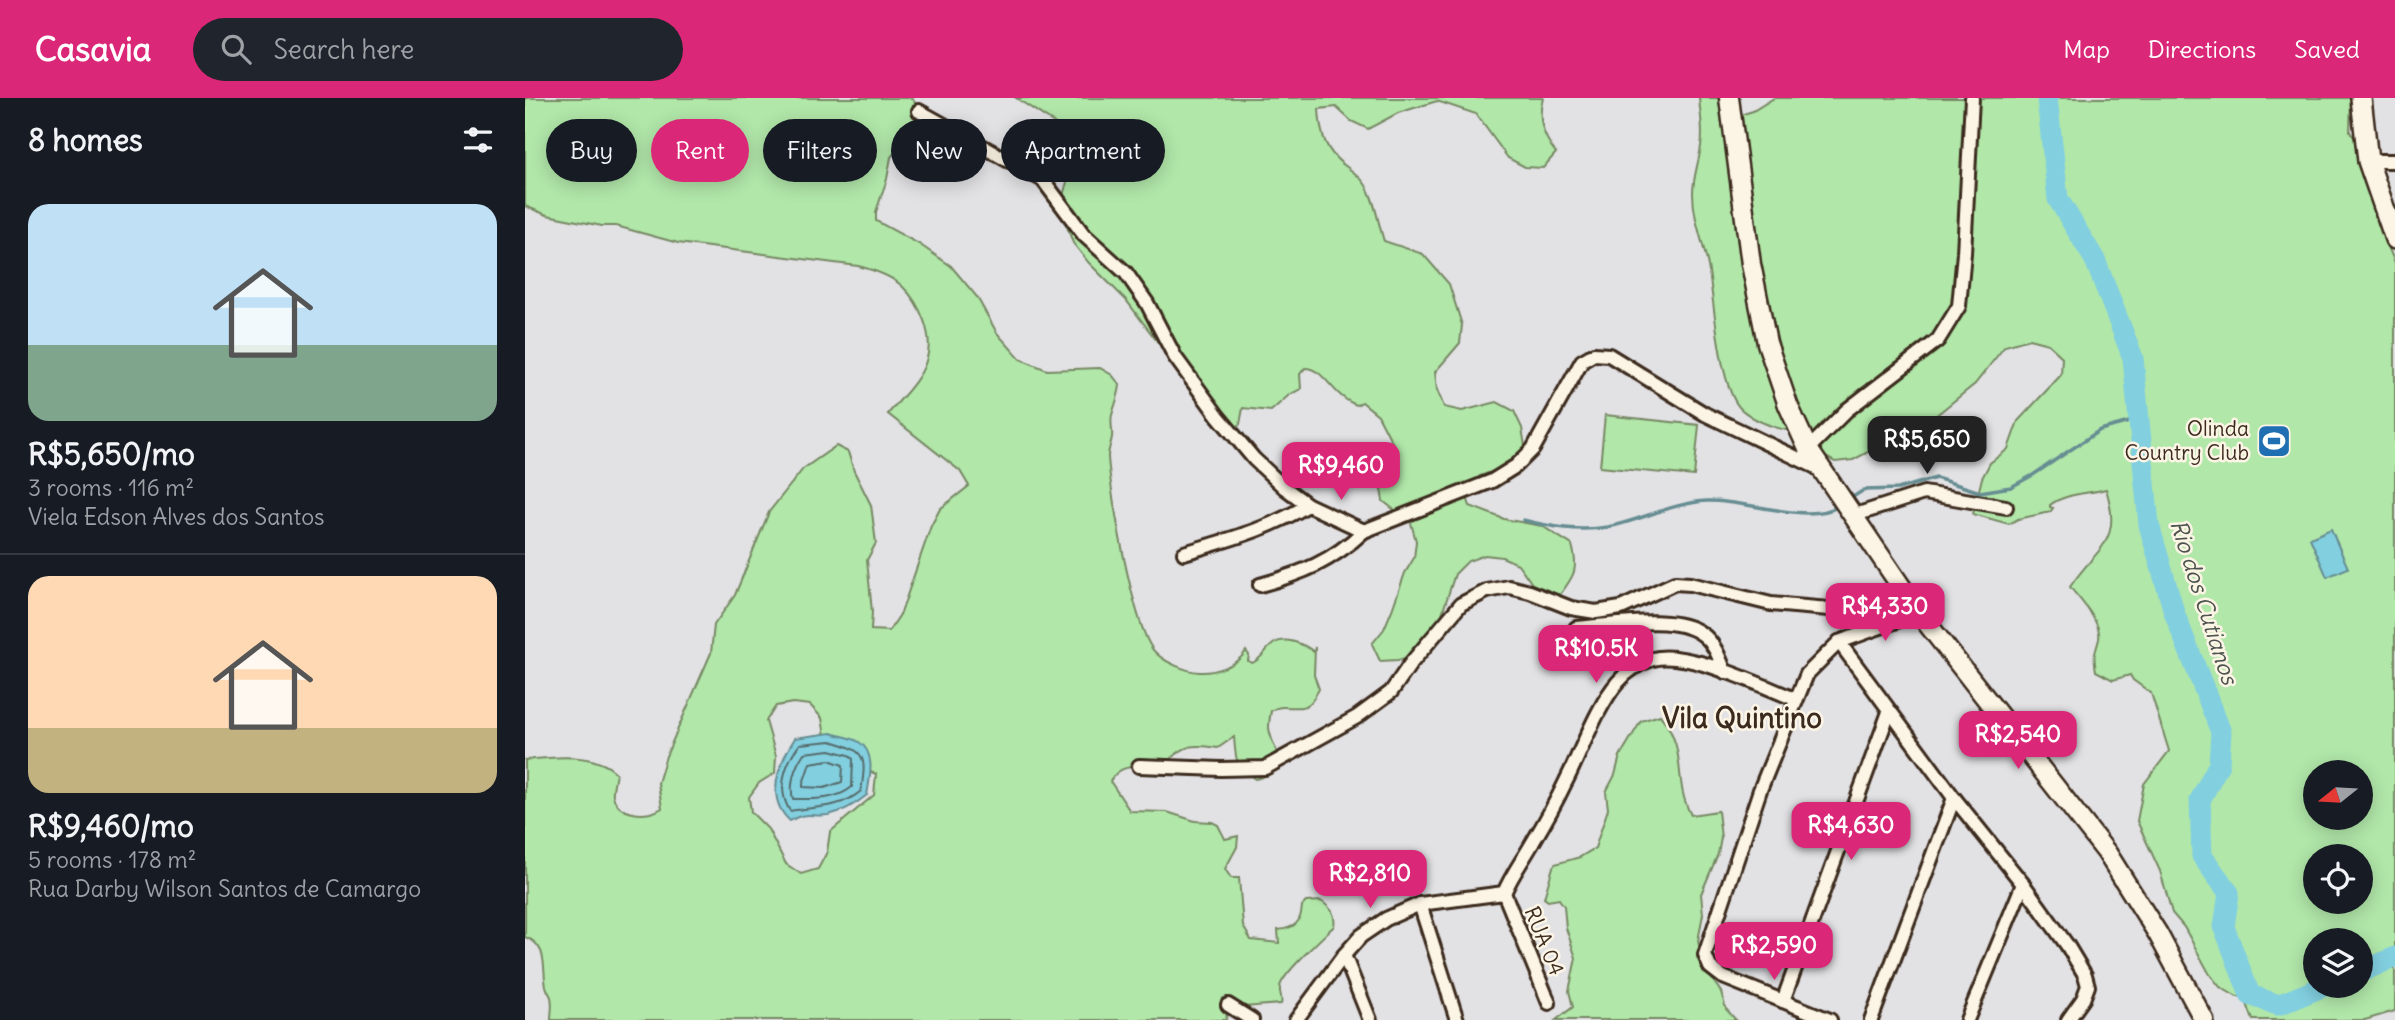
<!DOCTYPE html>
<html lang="en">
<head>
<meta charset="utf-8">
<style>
  :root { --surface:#171b24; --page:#20242c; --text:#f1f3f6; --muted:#9ea1a6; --line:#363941; --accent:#db2777 }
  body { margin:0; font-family:Delius,sans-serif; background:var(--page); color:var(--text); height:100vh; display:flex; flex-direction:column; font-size:26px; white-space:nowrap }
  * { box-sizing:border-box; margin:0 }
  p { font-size:23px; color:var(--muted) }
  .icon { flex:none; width:38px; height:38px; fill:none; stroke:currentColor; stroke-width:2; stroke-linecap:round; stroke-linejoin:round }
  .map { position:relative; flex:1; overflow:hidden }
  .panel { display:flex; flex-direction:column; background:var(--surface); width:525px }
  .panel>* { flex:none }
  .hud { position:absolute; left:21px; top:21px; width:665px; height:63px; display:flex; gap:14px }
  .needle { width:46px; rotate:252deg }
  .controls { position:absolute; left:1778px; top:662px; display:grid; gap:14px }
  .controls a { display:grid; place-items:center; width:70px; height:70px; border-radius:50%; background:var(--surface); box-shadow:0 4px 18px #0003; font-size:35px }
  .price { position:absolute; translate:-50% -60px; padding:0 16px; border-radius:14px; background:var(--accent); color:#fff; font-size:23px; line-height:46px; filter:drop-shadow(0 2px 4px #0008) }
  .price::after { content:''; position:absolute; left:50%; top:42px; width:21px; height:16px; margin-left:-10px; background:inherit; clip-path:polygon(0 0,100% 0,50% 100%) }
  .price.active { background:#222; color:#fff }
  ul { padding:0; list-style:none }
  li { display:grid; align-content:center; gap:14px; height:371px; padding:0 28px }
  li+li { border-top:2px solid var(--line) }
  li span { display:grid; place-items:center; height:217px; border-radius:21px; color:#555 }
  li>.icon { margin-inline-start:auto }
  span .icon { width:126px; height:126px; fill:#fffc; stroke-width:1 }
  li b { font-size:30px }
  h2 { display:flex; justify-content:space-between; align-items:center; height:84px; padding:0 28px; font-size:30px }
  .pill { padding:0 24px; border-radius:32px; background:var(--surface); box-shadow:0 4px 18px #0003; font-size:24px; line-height:63px }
  .pill.active { background:var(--accent); color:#fff }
  header { display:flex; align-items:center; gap:42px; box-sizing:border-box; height:98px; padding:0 35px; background:var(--accent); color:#fff }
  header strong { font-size:33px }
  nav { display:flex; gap:38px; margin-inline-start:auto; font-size:24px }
  .search { width:490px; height:63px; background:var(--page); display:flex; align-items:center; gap:18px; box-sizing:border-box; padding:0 24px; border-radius:38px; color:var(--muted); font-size:26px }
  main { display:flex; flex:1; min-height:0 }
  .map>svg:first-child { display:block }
  .green { fill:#b1e7a9; stroke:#768864; stroke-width:2; fill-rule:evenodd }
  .water { fill:#82cfe0; stroke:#668d92; stroke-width:2 }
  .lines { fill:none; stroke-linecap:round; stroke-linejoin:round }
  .shore { stroke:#576c6c; stroke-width:2 }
  .stream { stroke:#668d92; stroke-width:3.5 }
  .river { stroke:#82cfe0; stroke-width:21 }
  .minor-casing { stroke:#3b2a1e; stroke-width:18 }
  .secondary-casing { stroke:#3b2a1e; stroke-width:23 }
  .primary-casing { stroke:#3b2a1e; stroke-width:24 }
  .minor { stroke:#fcf5e5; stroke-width:12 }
  .secondary { stroke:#fcf5e5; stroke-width:18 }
  .primary { stroke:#fcf5e5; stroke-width:19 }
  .labels { text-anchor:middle; stroke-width:5; stroke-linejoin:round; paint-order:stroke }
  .poi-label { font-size:21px; fill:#3b2a1e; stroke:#fcf5e5; text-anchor:end }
  .street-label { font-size:21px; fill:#3b2a1e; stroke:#fcf5e5 }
  .water-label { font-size:23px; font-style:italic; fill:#4d534e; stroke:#fcf5e5 }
  .district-label { font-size:28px; font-weight:bold; fill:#3b2a1e; stroke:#fcf5e5 }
</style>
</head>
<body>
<header>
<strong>Casavia</strong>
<div class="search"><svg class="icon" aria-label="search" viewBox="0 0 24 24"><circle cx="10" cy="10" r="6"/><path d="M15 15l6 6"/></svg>Search here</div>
<nav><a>Map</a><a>Directions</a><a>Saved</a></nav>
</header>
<main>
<section class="panel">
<h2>8 homes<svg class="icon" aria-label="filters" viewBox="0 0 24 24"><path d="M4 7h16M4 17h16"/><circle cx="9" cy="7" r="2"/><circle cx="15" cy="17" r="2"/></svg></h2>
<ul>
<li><span style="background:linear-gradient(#bfe0f5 65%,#7fa58c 0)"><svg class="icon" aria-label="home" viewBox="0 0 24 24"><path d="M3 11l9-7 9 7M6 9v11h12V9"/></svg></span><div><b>R$5,650/mo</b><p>3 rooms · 116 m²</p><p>Viela Edson Alves dos Santos</p></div></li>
<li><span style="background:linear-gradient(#ffd9b3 70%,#c2b280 0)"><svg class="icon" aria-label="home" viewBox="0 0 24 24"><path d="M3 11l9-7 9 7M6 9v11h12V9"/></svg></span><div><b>R$9,460/mo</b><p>5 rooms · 178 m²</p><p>Rua Darby Wilson Santos de Camargo</p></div></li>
</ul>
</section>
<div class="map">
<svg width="1870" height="922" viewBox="0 0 1870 922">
  <rect width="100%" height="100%" fill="#e2e1e4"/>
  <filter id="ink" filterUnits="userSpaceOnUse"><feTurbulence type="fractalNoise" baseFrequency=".0143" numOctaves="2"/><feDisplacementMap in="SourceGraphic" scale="14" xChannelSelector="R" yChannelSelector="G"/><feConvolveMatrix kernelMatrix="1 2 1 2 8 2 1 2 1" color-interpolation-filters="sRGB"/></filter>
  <g filter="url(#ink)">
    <g class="green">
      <path d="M 0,0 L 387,0 C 393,8 396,15 394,25 L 366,59 L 362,81 L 351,114 L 351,123 L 394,146 L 426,168 L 452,199 L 472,235 L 495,261 L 522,272 L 575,270 L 587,277 L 595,287 C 594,298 590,306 587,317 C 585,324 588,332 587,339 C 586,346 583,352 583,359 C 585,392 609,536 631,555 C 641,565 661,573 674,574 C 690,575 713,567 721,553 L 724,557 L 723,563 L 727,565 C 737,561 739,553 747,547 C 759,537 779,546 789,554 L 790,549 L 789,577 L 794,591 C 791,596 788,603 784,606 C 773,614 756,604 746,613 C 745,618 744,625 744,630 C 748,658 772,671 730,681 C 709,667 711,662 709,639 L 693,650 C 660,644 659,650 634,670 C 614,670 597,663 585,683 L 605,713 L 642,714 L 670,723 L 687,724 L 693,727 L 700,741 L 713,738 L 712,749 L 700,771 L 706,780 L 714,780 L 718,828 L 726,842 L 754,845 L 753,832 C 770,830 776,825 777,808 L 781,804 L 796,803 C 806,810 811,816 809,828 C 798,839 756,877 755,889 C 754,896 758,900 756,906 L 707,910 L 702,913 L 701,922 L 26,922 C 26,915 28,906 26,899 C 24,895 22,892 21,888 C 17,869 24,848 0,839 L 0,662 C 28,659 70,654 91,675 C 90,683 87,691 88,698 C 93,718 123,720 137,710 L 133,685 L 141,658 L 186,555 L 189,527 L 210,497 L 244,414 L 278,371 L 311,348 L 323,354 L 329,373 L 346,407 L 351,445 L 342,462 L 347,514 L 346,532 L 364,533 L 376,515 L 406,428 L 415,411 L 444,388 L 435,373 L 363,316 C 376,300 395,283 401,263 C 410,239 395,205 377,188 C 365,177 349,172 333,168 L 153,145 L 91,128 L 77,128 L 22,117 L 0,108 ZM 268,605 L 285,607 L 297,620 L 300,638 L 336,670 L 351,676 L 349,697 L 305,734 L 302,754 L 293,771 L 276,776 L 261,766 L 243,731 L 226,714 L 224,699 L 234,685 L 250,675 L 251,658 L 241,623 L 251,608 Z"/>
      <path d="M 491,0 L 1018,0 C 1012,21 1018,38 1031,55 L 1018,70 L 1000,69 L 983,60 L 951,16 L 912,3 L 873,15 L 843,31 L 826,23 L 811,9 L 794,11 C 795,30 798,47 812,61 C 821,70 832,74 840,86 C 850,101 853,125 859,143 L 898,156 L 924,186 L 937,227 L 935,245 L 910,274 L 912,292 L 919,309 L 937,313 L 972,304 L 989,313 L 997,330 L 1000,348 L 991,365 L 955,378 L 939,390 L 945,408 L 979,421 L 1017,428 L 1047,447 C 1054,472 1049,478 1034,498 L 1015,497 L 993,466 L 977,459 L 960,457 L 943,463 L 930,476 L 913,528 L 891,557 L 873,562 L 855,563 L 847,546 L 859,531 L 867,512 L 880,475 L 889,460 L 891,443 L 886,425 L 858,403 L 855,385 L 870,350 L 853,317 L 837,304 L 832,307 C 808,300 800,270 780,270 L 775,276 L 776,291 L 764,297 L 746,313 L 718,310 L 715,326 L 710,331 L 662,283 L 601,202 L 564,165 L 548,145 L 537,115 L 537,101 L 542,84 L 544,66 L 532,27 Z"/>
      <path d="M 1174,0 L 1208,0 L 1212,18 L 1228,13 L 1249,0 L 1826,0 L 1825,34 L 1832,43 L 1861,144 L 1870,165 L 1870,913 L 1840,922 L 1728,922 L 1719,898 L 1712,899 L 1695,889 L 1684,875 L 1659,829 L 1647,815 L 1635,773 L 1612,723 L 1619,686 L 1644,653 L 1626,595 L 1608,582 L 1605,577 L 1588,582 L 1571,573 C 1568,555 1570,557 1574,541 C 1577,524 1555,502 1545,489 C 1572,448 1598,446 1581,391 C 1563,396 1541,395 1525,407 L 1525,409 L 1528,410 L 1525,414 L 1493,421 L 1484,426 L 1448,416 L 1457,380 L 1465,365 L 1483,351 L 1493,323 L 1536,277 L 1537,259 L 1523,246 L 1504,241 L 1480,248 L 1450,286 L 1393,332 L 1378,340 L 1358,346 L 1328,362 L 1310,364 L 1293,355 L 1287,336 C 1264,334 1236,328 1217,312 C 1194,293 1189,199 1183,168 C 1178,143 1168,121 1168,95 C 1168,79 1174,64 1176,48 C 1179,33 1175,15 1174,0 ZM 1790,674 L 1836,674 L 1836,719 L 1790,719 ZM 1790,758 L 1836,758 L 1836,803 L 1790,803 ZM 1790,842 L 1836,842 L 1836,887 L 1790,887 Z"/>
      <path d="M 1080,317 L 1174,327 L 1169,378 L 1075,369 Z"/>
      <path d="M 1135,617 C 1164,652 1147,682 1166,717 L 1193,713 L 1196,740 L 1193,756 L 1176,796 L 1178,816 L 1173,843 L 1180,871 L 1196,894 L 1201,911 L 1211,922 L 1031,922 L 1048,909 L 1044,893 L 1051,860 L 1041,830 L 1039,808 L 1034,801 L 1023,803 L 1019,800 L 1028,769 L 1030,766 L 1055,759 L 1070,750 L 1083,711 L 1081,694 L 1090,677 L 1095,658 L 1116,623 Z"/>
    </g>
    <g class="water">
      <path d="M 1806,431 L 1823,470 L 1802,479 L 1785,440 Z"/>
      <path d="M 306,635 C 314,638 327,639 334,644 C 351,654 345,680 342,697 C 331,706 318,714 303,717 C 287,719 280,713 265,723 C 239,699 254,665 270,640 Z"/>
    </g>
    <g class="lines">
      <g class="shore">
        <path d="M 306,643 C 340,653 342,657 336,693 C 314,712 289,708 265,713 C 251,691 260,665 275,646 Z"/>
        <path d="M 305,652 L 324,657 L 328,661 L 327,689 C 310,703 288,701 268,701 C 264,686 270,668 279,655 Z"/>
        <path d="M 304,662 L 318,667 L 317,684 L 299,690 L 278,689 L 278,686 L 285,665 Z"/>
      </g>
      <g class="stream">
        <path d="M 1323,402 L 1339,392 L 1373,391 L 1411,380 L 1455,394 L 1486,389 L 1508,377 L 1575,332 L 1604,324 L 1614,325"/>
        <path d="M 998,422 C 1026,429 1054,434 1083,429 C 1117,422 1147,405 1182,403 C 1218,401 1283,427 1314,408"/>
      </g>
      <g class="river">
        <path d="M 1522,0 L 1533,101 L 1570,162 L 1608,260 L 1624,427 L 1650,517 L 1696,634 L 1694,666 L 1675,702 L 1677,758 L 1704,795 L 1699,829 L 1725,897 L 1753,907 L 1802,887"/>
        <path d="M 1836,874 L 1870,859"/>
      </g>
      <g class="minor-casing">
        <g id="minor">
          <path d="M 394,13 L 518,82 L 559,137 L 601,175 L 622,205 L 650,259 L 693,318 L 729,361 L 760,390 L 783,407 L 839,433 L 967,383 L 991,368 L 1008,351 L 1057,263 L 1069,256 L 1084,257 L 1180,316 L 1295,371"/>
          <path d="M 1843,63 L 1870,63"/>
          <path d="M 1283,351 L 1322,312 L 1413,242 L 1434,208 L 1439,155 L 1447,0"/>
          <path d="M 1327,418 L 1399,395 L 1481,409"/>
          <path d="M 659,455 C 702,442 745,431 783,407"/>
          <path d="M 735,487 C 778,475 806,464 839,433"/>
          <path d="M 1051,530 C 1085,528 1150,515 1177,536 C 1189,544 1195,561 1200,574"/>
          <path d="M 1314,544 L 1429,700 L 1498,786 L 1542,847 L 1560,877 L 1563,888 L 1558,901 L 1543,922"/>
          <path d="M 614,668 L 696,671 L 740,670 L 832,619 L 866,594 L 886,565 L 936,506 L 962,493 L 984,489 L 1005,494 L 1046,510 L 1071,514 L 1096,510 L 1150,485 L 1165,486 L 1246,506 L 1385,518"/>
          <path d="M 979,795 C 987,776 998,762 1008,744 C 1020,724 1031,704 1041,683 C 1056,654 1072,608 1093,584 C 1102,573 1115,565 1128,561 C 1163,552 1237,588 1270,601"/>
          <path d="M 979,795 L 1024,905"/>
          <path d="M 895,806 L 932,922"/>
          <path d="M 819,857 L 845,922"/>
          <path d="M 1258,903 L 1364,614"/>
          <path d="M 703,907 L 727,922"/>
          <path d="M 771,922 L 819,857 L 836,838 L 861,821 L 895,806 L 979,795"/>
          <path d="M 1305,922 L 1198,879 L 1185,869 L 1180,857 L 1235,692 L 1282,576 L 1314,544 L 1380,520"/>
          <path d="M 1346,922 L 1429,700"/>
          <path d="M 1442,922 L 1498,786"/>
        </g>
      </g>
      <g class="secondary-casing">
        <path id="secondary" d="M 1204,0 L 1226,166 L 1242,245 L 1263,307 L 1283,351 L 1394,515 L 1582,755 L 1633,836 L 1679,922"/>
      </g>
      <g class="primary-casing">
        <path id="primary" d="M 1836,0 L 1843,63 L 1870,141"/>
      </g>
      <use href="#minor" class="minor"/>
      <use href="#secondary" class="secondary"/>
      <use href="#primary" class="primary"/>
    </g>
  </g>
  <defs>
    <g id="stadium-square" transform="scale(1.75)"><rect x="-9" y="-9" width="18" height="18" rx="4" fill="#1f6fb2" stroke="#fcf5e5"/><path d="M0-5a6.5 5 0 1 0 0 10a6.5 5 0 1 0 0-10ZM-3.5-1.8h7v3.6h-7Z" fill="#fff"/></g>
  </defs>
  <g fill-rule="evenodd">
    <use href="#stadium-square" x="1749" y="343"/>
  </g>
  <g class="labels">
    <g class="poi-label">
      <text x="1724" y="338">Olinda<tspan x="1724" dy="24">Country Club</tspan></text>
    </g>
    <g class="street-label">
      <text transform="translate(1019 843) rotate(68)" y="7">RUA 04</text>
    </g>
    <g class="water-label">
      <text transform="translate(1679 504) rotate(72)" y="8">Rio dos Cutianos</text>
    </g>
    <g class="district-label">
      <text x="1217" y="630">Vila Quintino</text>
    </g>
  </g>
</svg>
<div class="controls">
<a><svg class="needle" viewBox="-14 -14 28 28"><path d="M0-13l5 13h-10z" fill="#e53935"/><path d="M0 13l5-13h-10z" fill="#9ea1a6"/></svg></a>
<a><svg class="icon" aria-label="locate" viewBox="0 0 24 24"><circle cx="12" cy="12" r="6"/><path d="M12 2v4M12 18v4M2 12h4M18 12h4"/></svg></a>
<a><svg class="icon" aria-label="layers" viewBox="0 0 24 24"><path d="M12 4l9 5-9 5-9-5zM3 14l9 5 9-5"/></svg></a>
</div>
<b class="price active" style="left:1402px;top:378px">R$5,650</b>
<b class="price" style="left:816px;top:404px">R$9,460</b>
<b class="price" style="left:1360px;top:545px">R$4,330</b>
<b class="price" style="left:1071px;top:587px">R$10.5K</b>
<b class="price" style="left:1493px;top:673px">R$2,540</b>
<b class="price" style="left:1326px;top:764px">R$4,630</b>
<b class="price" style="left:845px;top:812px">R$2,810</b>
<b class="price" style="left:1249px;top:884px">R$2,590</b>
<div class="hud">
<a class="pill">Buy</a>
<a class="pill active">Rent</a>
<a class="pill">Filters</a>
<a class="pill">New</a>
<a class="pill">Apartment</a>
</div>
</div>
</main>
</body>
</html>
